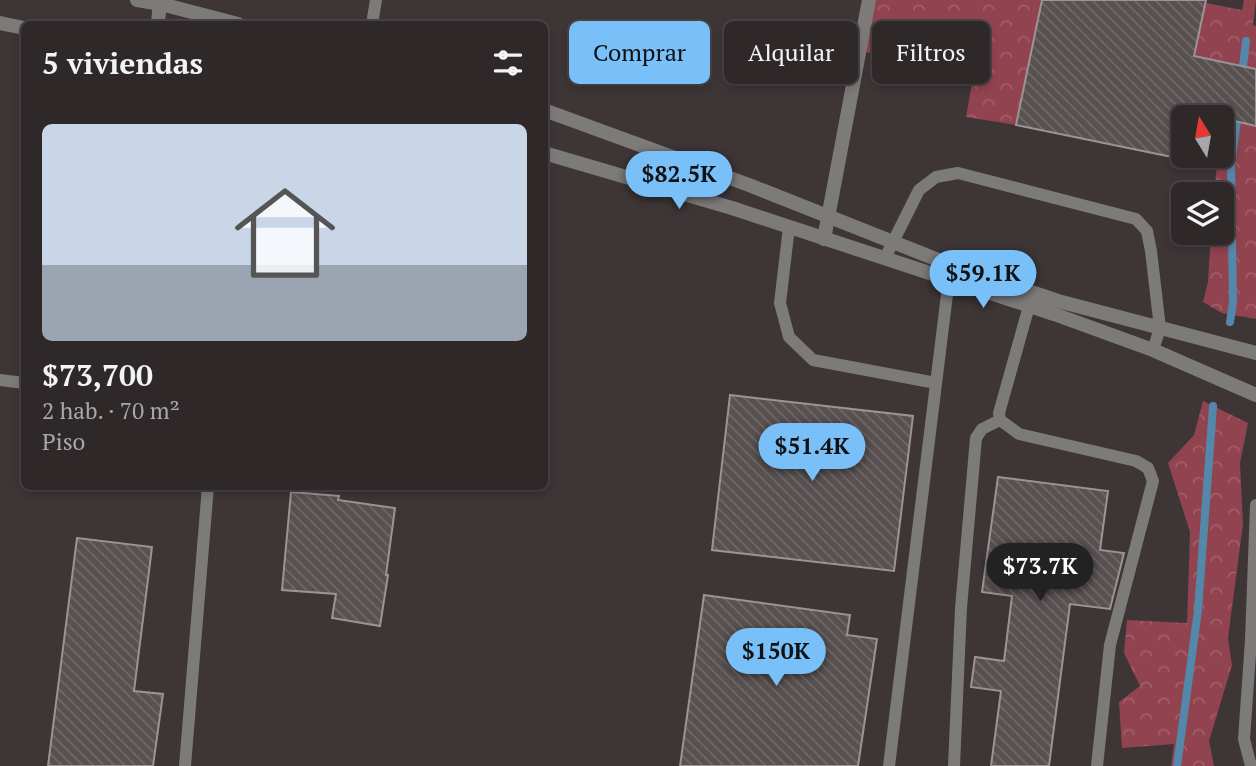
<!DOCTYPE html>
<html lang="es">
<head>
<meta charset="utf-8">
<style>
  :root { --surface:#2e2828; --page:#3a3434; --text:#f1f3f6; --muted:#a7a6a8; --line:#494445; --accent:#79bff8 }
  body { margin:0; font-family:"PT Serif",serif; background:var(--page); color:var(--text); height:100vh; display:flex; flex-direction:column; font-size:26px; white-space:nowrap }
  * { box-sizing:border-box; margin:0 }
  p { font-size:23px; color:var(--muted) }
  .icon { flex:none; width:38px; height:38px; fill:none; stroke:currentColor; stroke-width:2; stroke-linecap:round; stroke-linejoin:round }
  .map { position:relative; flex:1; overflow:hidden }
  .sheet { position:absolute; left:21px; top:21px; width:527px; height:469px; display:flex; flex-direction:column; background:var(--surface); border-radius:10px; box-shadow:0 4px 10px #0003,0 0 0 2px var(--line) }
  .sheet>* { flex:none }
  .banner { position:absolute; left:569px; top:21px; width:581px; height:63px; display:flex; gap:14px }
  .needle { width:46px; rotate:349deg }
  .controls { position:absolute; left:1171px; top:105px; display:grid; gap:14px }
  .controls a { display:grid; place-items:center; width:63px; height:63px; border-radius:10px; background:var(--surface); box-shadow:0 4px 10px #0003,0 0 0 2px var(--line); font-size:35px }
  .price { position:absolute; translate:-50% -60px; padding:0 16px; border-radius:24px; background:var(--accent); color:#111; font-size:23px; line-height:46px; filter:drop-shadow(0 2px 4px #0008) }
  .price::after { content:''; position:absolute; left:50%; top:42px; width:21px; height:16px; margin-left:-10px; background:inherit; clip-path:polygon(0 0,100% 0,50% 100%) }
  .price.current { background:#222; color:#fff }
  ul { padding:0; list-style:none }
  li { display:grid; align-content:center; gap:14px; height:371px; padding:0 21px }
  li span { display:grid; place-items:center; height:217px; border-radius:10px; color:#555 }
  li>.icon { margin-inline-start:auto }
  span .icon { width:126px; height:126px; fill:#fffc; stroke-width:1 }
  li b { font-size:30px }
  h2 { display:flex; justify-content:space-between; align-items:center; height:84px; padding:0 21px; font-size:30px }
  .chip { padding:0 24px; border-radius:10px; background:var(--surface); box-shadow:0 4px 10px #0003,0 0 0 2px var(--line); font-size:24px; line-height:63px }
  .chip.current { background:var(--accent); color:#111 }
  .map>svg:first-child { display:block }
  .forest { fill:url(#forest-crowns) }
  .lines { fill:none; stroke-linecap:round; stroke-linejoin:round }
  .stream { stroke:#5488aa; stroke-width:8 }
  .building { fill:url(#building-back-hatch); stroke:#9c9394; stroke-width:2 }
  .service { stroke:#7d7a7a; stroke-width:12 }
  .minor { stroke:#7d7a7a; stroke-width:14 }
  .tertiary { stroke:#7d7a7a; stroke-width:14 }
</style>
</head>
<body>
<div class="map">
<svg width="1256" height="766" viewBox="0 0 1256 766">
  <defs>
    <pattern id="forest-crowns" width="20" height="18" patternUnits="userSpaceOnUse" patternTransform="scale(1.75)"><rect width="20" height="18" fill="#914350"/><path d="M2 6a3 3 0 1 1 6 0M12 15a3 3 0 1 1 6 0" fill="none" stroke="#a15e69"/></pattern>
    <pattern id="building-back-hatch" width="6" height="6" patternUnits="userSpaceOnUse" patternTransform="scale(1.75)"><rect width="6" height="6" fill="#585051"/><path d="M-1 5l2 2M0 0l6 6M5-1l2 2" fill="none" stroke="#70696a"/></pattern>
  </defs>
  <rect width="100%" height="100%" fill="#3d3536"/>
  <g class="forest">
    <path d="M 865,0 L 1042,0 L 1016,125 L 966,117 L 974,71 L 855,50 Z"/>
    <path d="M 1118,0 L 1202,19 L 1206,3 L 1242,10 L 1244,0 L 1256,0 L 1253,25 L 1256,26 L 1256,69 L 1254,69 L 1242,122 L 1256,126 L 1256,319 L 1222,313 L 1203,302 L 1208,282 L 1211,233 L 1222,233 L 1222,194 L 1214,194 L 1218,156 L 1222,156 L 1222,139 L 1237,65 L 1178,53 Z"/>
    <path d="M 1203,401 L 1248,423 L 1240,463 L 1243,524 L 1228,638 L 1232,665 L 1209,741 L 1214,766 L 1171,766 L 1174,744 L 1122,748 L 1119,702 L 1140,686 L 1124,653 L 1127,620 L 1187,623 L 1190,532 L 1168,463 L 1194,435 Z"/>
  </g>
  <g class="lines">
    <g class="stream">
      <path d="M 1242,75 L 1246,41"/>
      <path d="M 1230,322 L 1233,302 L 1231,166 L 1238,112"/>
      <path d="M 1177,766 L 1198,610 L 1213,406"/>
    </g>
  </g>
  <g class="building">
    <path d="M 1042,0 L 1206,0 L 1194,56 L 1256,69 L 1256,126 L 1226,119 L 1222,139 L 1222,117 L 1183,117 L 1183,156 L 1218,156 L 1216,166 L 1016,125 Z"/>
    <path d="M 730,395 L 913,416 L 894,571 L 712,550 Z"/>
    <path d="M 998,477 L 1108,491 L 1100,550 L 1124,553 L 1110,609 L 1070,604 L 1049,766 L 991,766 L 1001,691 L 971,687 L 975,657 L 1004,661 L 1012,596 L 982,592 Z"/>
    <path d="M 291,492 L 339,496 L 338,500 L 395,508 L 386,575 L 388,575 L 380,626 L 332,618 L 336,594 L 282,590 Z"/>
    <path d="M 77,538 L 152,547 L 134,691 L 163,694 L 153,766 L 48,766 Z"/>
    <path d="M 704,595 L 850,615 L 847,635 L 877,639 L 858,766 L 680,766 Z"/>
  </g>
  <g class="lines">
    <g class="service">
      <path d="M 372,24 L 376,0"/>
      <path d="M 789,227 L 780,303 L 789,337 L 813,360 L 936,383"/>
      <path d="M 885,258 L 919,190 L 936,177 L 958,173 L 1136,219 L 1147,231 L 1151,251 L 1160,328 L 1153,350"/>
      <path d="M 1031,299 L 999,413 L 1000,420 L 1019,434 L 1136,461 L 1148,468 L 1153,481 L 1110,645 L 1097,766"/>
      <path d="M 0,380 L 24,383"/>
      <path d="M 185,766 L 208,486"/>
      <path d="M 889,766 L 950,270"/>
      <path d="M 954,766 L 961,608 L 976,438 L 982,429 L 1000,420"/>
      <path d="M 1251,766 L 1244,739 L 1251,640 L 1256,505"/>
    </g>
    <path class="minor" d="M 824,239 L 869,0"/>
    <g class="tertiary">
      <path d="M 137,0 L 161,4 L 238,24"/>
      <path d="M 0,23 L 24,28"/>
      <path d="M 158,24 L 160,0"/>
      <path d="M 544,110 L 749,185 L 951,265 L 1058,301 L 1256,353"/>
      <path d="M 544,153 L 732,208 L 1054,314 L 1153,350 L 1256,395"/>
    </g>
  </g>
</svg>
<div class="controls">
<a><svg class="needle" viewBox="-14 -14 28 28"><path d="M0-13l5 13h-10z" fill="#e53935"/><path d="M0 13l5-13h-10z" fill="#a7a6a8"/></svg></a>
<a><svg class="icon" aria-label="layers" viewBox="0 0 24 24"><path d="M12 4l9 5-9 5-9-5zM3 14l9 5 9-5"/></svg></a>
</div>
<b class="price" style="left:679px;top:211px">$82.5K</b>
<b class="price" style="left:983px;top:310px">$59.1K</b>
<b class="price" style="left:812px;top:483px">$51.4K</b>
<b class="price current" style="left:1040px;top:603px">$73.7K</b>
<b class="price" style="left:776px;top:688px">$150K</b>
<div class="banner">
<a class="chip current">Comprar</a>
<a class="chip">Alquilar</a>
<a class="chip">Filtros</a>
</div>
<section class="sheet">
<h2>5 viviendas<svg class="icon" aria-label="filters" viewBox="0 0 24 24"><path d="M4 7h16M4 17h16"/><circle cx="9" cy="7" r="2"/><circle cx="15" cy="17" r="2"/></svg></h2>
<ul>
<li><span style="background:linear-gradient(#c9d6e8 65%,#9aa5b1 0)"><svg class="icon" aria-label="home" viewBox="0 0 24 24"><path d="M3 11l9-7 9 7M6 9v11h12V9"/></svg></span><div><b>$73,700</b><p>2 hab. · 70 m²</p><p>Piso</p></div></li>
</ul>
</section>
</div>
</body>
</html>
